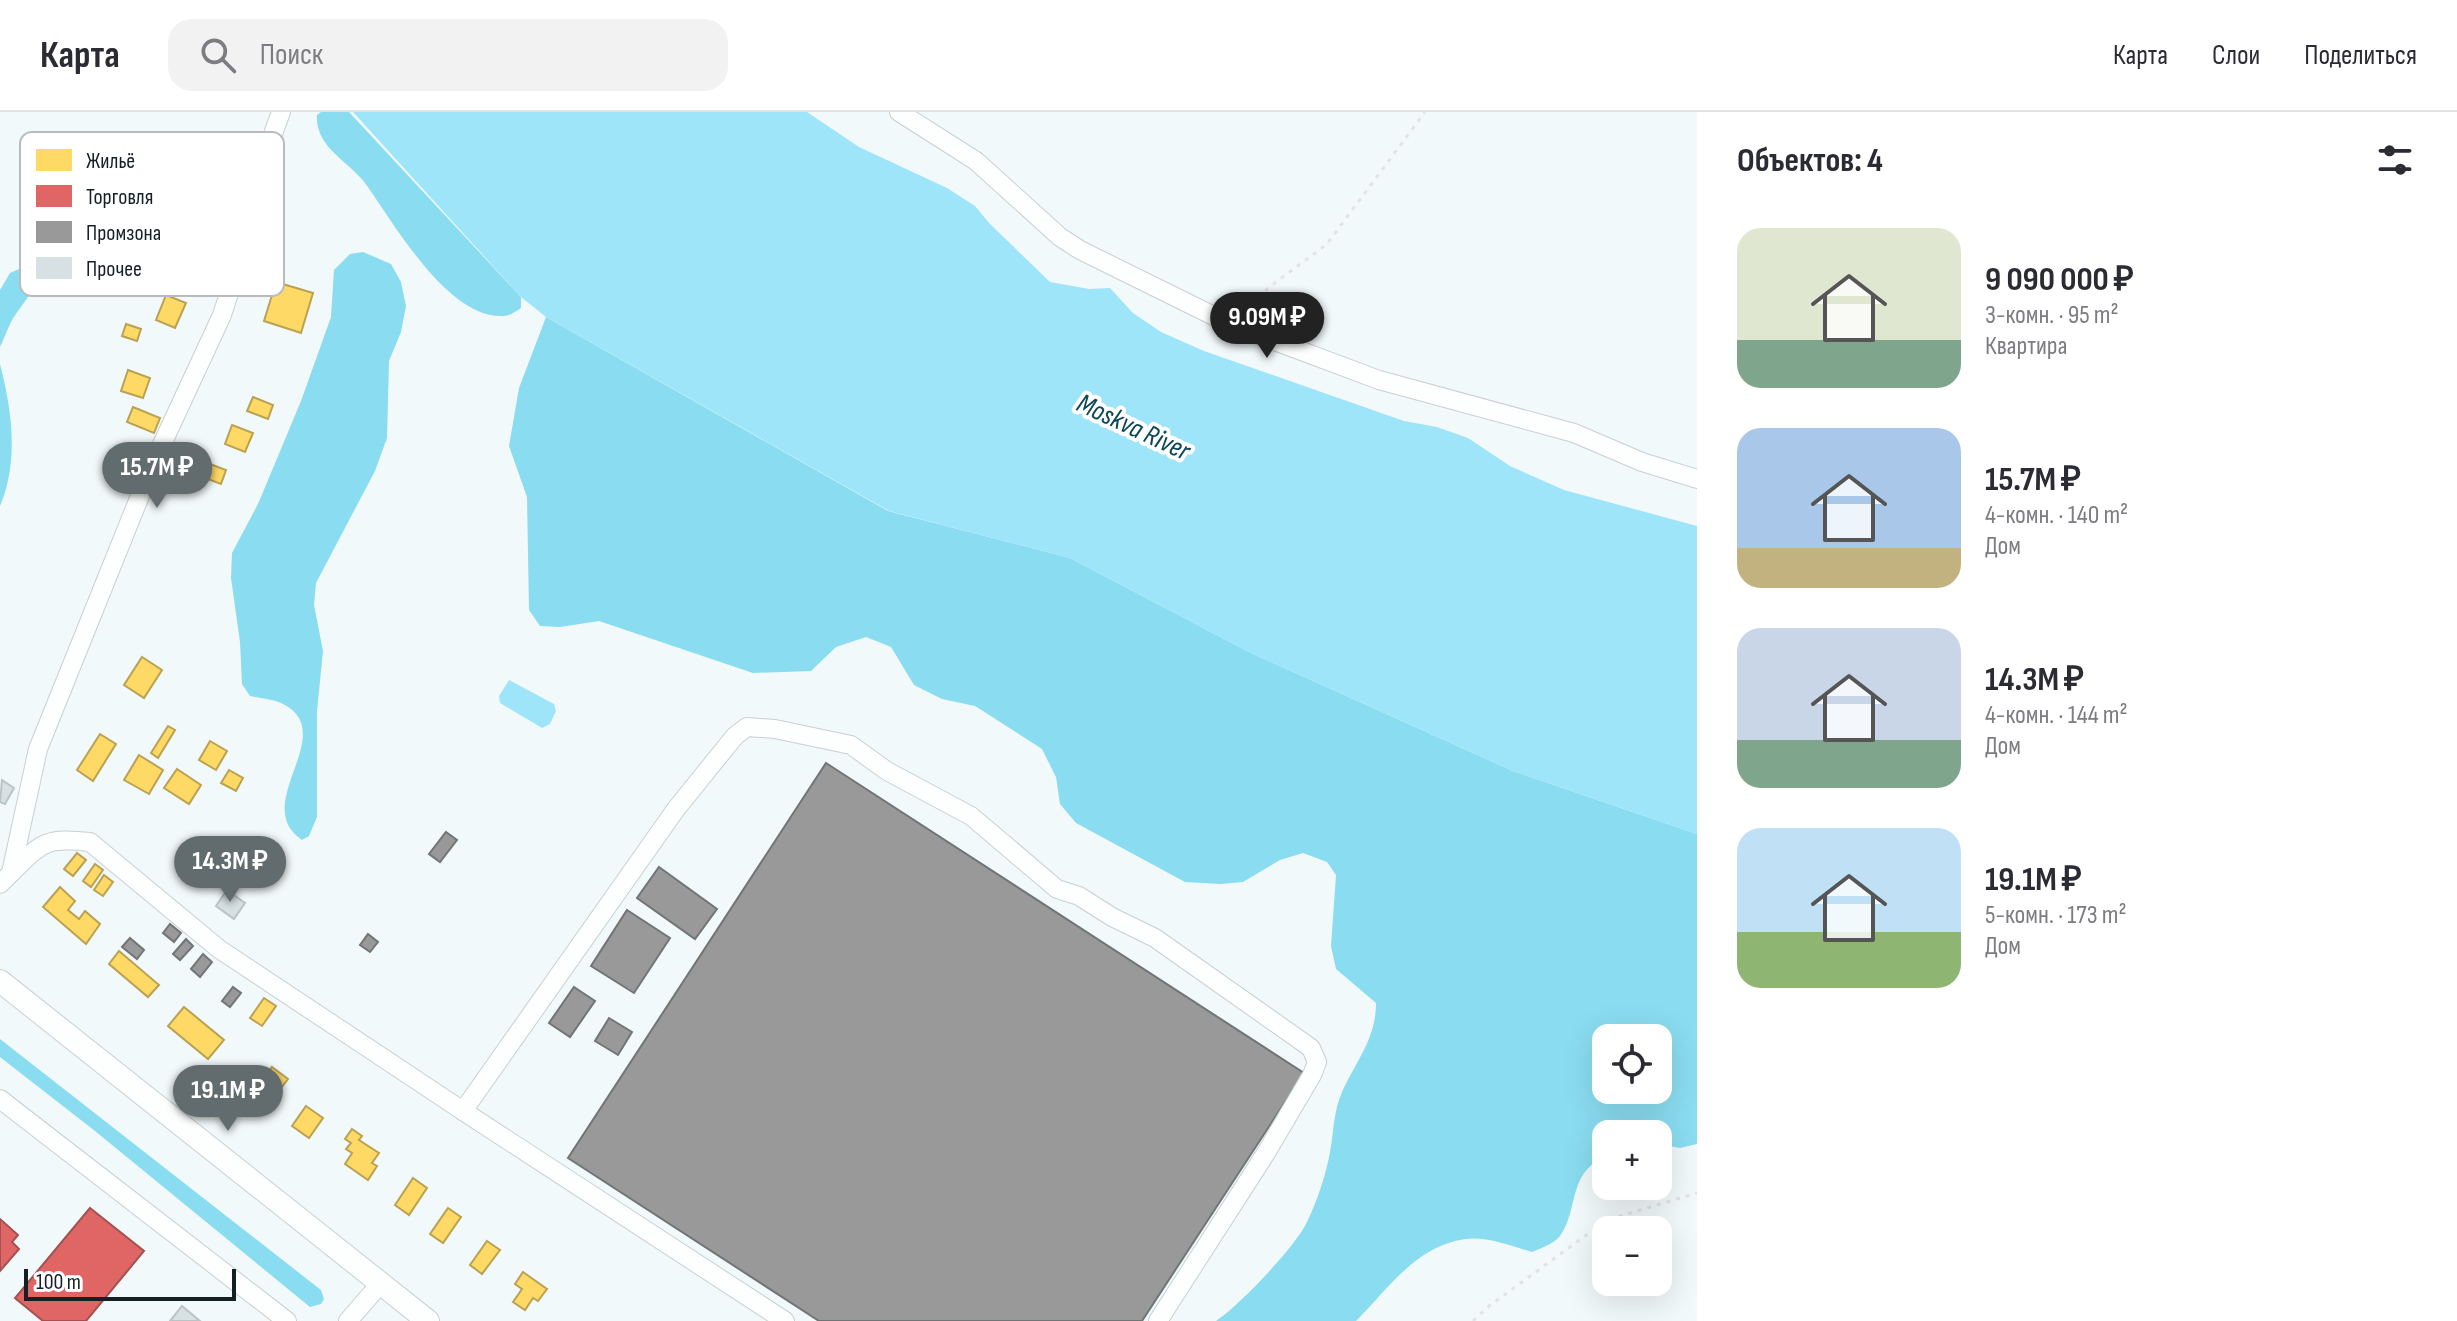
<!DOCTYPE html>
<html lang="ru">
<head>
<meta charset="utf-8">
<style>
  :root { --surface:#fff; --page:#f2f2f3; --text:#2b2b33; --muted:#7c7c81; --line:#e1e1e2; --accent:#626c6f }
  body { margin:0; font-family:"Sofia Sans Condensed",sans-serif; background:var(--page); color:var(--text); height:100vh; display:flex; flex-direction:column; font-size:30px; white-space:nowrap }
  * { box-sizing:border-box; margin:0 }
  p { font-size:26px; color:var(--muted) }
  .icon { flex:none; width:44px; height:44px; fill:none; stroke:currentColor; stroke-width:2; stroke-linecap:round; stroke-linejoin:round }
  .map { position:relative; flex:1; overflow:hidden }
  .side { display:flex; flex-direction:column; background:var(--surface); width:760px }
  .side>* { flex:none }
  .tools { position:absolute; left:1592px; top:912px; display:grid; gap:16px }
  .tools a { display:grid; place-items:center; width:80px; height:80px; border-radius:16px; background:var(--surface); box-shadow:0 8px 32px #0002; font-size:40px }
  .scale { position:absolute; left:24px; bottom:20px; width:212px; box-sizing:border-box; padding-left:8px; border:4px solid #152024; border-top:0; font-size:22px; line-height:28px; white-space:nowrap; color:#152024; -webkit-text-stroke:6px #fff; paint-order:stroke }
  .price { position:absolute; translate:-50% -68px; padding:0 18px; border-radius:28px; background:var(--accent); color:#fff; font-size:26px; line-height:52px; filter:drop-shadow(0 2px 4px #0008) }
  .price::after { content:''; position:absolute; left:50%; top:48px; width:24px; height:18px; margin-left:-12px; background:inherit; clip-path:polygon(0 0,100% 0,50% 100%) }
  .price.active { background:#222; color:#fff }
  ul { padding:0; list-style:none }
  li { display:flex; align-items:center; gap:24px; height:200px; padding:0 40px }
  li span { display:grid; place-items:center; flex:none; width:224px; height:160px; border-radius:24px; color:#555 }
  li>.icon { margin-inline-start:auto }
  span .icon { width:96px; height:96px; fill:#fffc; stroke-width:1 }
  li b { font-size:34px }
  h2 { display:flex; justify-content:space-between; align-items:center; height:96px; padding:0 40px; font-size:34px }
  header { display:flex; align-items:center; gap:48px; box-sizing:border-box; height:112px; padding:0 40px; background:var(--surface); border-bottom:2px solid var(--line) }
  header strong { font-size:38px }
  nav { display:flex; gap:44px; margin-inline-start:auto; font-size:28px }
  .search { width:560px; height:72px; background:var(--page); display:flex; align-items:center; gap:20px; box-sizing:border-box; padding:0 28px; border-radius:24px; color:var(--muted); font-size:30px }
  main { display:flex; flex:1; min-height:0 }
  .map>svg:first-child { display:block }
  .forest { fill:#8adcf0; fill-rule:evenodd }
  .water { fill:#9fe5f9 }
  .homes { fill:#ffd966; stroke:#b9a252; stroke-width:2 }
  .shops { fill:#e06666; stroke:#a35152; stroke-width:2 }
  .industry { fill:#999; stroke:#717576; stroke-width:2 }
  .building { fill:#d7e0e2; stroke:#bac3c6; stroke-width:2 }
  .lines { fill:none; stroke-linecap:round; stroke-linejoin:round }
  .minor-casing { stroke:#c7d0d2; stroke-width:20 }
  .major-casing { stroke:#c7d0d2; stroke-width:24 }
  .path { stroke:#e1e4e4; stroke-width:3; stroke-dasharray:4 6; stroke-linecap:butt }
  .minor { stroke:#fdfefe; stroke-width:18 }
  .major { stroke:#fdfefe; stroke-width:22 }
  .labels { text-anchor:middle; stroke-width:8; stroke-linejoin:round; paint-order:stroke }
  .water-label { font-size:28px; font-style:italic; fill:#0b4756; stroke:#fff }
  .key { fill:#fff; stroke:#b9bcbd; stroke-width:2 }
  .key-label { font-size:22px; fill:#152024 }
</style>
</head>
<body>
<header>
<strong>Карта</strong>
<div class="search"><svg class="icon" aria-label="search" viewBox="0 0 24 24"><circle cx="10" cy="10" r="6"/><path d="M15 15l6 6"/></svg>Поиск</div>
<nav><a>Карта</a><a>Слои</a><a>Поделиться</a></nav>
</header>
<main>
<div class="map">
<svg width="1697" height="1209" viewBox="0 0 1697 1209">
  <rect width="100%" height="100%" fill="#f2f9fa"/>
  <g class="forest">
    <path d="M 321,0 L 349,0 L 521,185 L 521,196 C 516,199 510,204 504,204 C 448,208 394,111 365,71 C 347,48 315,35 317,3 Z"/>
    <path d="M 363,140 L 391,152 L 401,170 L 406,194 L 401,220 L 389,249 L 387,326 L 375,359 L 316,471 L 314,493 L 323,539 L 317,599 L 317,705 L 309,724 L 302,728 C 248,692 343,620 281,591 C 272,587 259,586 250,584 L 242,572 L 240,530 L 231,466 L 232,441 L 258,392 L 301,289 L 331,205 L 334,158 L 350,142 Z"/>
    <path d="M 33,151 C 43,175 22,190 11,210 C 7,218 4,227 0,235 L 0,178 L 10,161 Z"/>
    <path d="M 546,205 L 888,399 L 1070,446 L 1251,541 L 1513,659 L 1697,722 L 1697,1032 L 1680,1036 L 1658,1032 L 1658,1022 L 1606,1022 L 1606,1044 C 1567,1061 1579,1098 1560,1124 C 1554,1132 1541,1136 1532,1140 C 1512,1134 1486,1124 1465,1127 C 1416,1134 1388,1177 1356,1209 L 1216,1209 C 1239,1194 1296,1134 1307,1110 C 1317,1089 1326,1063 1330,1040 C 1334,1019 1333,1001 1342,980 C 1356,949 1376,927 1376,891 L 1336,857 L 1331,834 L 1336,763 L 1327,750 L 1303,741 L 1280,748 L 1243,770 L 1220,772 L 1185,770 L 1076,711 L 1060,692 L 1056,665 L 1042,637 L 975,594 L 942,587 L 914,573 L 891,535 L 866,525 L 836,535 L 811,559 L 753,561 L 599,509 L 560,515 L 540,514 L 529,498 L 527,385 L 509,334 L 519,276 ZM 1606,926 L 1658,926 L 1658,978 L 1606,978 Z"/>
    <path d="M 0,252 C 12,299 19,349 0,394 Z"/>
    <path d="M 0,927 L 321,1178 L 324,1187 L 321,1192 L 310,1195 L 95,1019 L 0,945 Z"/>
  </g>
  <g class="water">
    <path d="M 353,0 L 807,0 L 859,35 L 947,76 L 975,94 L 990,112 L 1050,170 L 1089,177 L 1110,176 L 1133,201 L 1161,220 L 1204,239 L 1404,309 L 1437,315 L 1468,326 L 1510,354 L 1564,378 L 1697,414 L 1697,722 L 1513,659 L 1251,541 L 1070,446 L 889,399 L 546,205 L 521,185 Z"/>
    <path d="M 509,568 L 554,592 L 556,599 L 550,612 L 542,616 L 500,591 L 499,584 Z"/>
  </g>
  <g class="homes">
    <path d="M 276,170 L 313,181 L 301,221 L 264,209 Z"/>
    <path d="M 166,183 L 186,191 L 175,216 L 156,208 Z"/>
    <path d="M 126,212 L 141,217 L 137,229 L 122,224 Z"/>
    <path d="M 128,258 L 150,266 L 143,286 L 121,279 Z"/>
    <path d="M 253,285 L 273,293 L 268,307 L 247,299 Z"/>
    <path d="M 133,295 L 160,306 L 154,321 L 127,310 Z"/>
    <path d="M 232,313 L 253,321 L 245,340 L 225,332 Z"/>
    <path d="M 210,352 L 226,358 L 221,372 L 205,366 Z"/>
    <path d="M 142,545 L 162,558 L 144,586 L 124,573 Z"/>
    <path d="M 168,614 L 175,618 L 158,646 L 151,641 Z"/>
    <path d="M 100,622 L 116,632 L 93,669 L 77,658 Z"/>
    <path d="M 210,629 L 227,639 L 216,658 L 199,648 Z"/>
    <path d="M 139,643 L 163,658 L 149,682 L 124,668 Z"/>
    <path d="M 177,657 L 201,673 L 189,692 L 164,676 Z"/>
    <path d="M 229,658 L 243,666 L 236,679 L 221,671 Z"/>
    <path d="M 77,741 L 86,748 L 73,764 L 64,757 Z"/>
    <path d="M 95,752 L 103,758 L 91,775 L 83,769 Z"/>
    <path d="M 104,763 L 113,770 L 103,784 L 94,778 Z"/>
    <path d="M 60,775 L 75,789 L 68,798 L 79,807 L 85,799 L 100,812 L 86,832 L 43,795 Z"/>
    <path d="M 119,839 L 159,873 L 148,885 L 109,852 Z"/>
    <path d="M 264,886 L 276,894 L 262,914 L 250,906 Z"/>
    <path d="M 184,895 L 224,928 L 208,947 L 168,914 Z"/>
    <path d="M 272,955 L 288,967 L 271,989 L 255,977 Z"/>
    <path d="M 306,994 L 323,1006 L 309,1026 L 292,1014 Z"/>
    <path d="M 352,1017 L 362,1024 L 359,1028 L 379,1041 L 372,1051 L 377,1054 L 368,1068 L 345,1052 L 352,1041 L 346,1037 L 351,1031 L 345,1027 Z"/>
    <path d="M 413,1066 L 427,1076 L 409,1103 L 395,1093 Z"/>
    <path d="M 448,1096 L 461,1105 L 443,1131 L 430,1122 Z"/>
    <path d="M 487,1129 L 500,1138 L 482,1162 L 470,1153 Z"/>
    <path d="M 523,1160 L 547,1177 L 538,1189 L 533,1186 L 525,1198 L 513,1190 L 522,1177 L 515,1172 Z"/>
  </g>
  <g class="shops">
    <path d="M 90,1096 L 144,1139 L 86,1209 L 43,1209 L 15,1186 Z"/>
    <path d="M 0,1107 L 18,1123 L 12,1130 L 19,1137 L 0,1159 Z"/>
  </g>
  <g class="industry">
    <path d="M 826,651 L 1304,961 L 1142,1209 L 819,1209 L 568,1046 Z"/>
    <path d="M 446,720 L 457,728 L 440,750 L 429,742 Z"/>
    <path d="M 659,755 L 717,797 L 695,827 L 637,786 Z"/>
    <path d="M 627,798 L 670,826 L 634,881 L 591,854 Z"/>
    <path d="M 170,812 L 181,821 L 174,830 L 163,821 Z"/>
    <path d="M 368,822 L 378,830 L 370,840 L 360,833 Z"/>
    <path d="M 130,826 L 144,838 L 137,847 L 122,835 Z"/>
    <path d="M 186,827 L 193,834 L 180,848 L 173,842 Z"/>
    <path d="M 203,842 L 212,850 L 200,865 L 191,857 Z"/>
    <path d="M 233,875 L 241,881 L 230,895 L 222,889 Z"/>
    <path d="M 574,875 L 595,889 L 570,925 L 549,911 Z"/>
    <path d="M 609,906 L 632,920 L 618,943 L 595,929 Z"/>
  </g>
  <g class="building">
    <path d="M 2,668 L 14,676 L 5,692 L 0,690 Z"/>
    <path d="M 227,778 L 245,791 L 234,807 L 216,794 Z"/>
    <path d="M 182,1194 L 200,1209 L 170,1209 Z"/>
  </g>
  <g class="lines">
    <g class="minor-casing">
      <g id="minor">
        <path d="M 899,0 L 976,49 L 1060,125 L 1080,138 L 1232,213 L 1379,268 L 1574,321 L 1642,350 L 1697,367"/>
        <path d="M 11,761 C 42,731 44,725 90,730 L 219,837 L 463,999 L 676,697 L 735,624 L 747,615 L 775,617 L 851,633 L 887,659 L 971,704 L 1057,777 L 1079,784 L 1112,805 L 1155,826 L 1311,936 L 1317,950 L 1312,963 L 1266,1041 L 1158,1209"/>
        <path d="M 0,772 L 11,761 L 38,637 L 152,354 L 222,203 L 257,95 L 274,19 L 281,0"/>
        <path d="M 0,987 L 287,1209"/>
        <path d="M 463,999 L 785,1209"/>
        <path d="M 348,1209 L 380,1172"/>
      </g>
    </g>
    <g class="major-casing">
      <path id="major" d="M 0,869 L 428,1209"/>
    </g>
    <g class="path">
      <path d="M 1244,200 L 1268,176 L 1327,132 L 1425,0"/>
      <path d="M 1473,1209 L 1489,1194 L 1607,1108 L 1697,1081"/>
    </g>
    <use href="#minor" class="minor"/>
    <use href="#major" class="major"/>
  </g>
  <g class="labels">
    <g class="water-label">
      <text transform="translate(1134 314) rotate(25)" y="10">Moskva River</text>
    </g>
  </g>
  <rect x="20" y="20" width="264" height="164" rx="12" class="key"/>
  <rect x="36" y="37" width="36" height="22" fill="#ffd966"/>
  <rect x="36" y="73" width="36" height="22" fill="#e06666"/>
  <rect x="36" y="109" width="36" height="22" fill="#999"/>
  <rect x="36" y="145" width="36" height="22" fill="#d7e0e2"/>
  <g class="key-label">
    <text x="86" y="56">Жильё</text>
    <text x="86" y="92">Торговля</text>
    <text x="86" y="128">Промзона</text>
    <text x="86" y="164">Прочее</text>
  </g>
</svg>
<div class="tools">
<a><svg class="icon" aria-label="locate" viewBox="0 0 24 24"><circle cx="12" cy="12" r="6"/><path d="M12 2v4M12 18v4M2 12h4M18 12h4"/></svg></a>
<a>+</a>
<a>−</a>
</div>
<div class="scale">100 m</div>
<b class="price active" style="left:1267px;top:248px">9.09M ₽</b>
<b class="price" style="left:157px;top:398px">15.7M ₽</b>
<b class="price" style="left:230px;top:792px">14.3M ₽</b>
<b class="price" style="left:228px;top:1021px">19.1M ₽</b>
</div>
<section class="side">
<h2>Объектов: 4<svg class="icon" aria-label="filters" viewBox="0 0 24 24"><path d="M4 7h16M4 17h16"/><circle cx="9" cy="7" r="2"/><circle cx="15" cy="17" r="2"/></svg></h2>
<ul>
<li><span style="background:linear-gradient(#dfe7d0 70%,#7fa58c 0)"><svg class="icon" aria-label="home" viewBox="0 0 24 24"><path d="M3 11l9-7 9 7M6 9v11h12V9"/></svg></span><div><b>9 090 000 ₽</b><p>3-комн. · 95 m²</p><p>Квартира</p></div></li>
<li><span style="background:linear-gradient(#a9c7e8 75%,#c2b280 0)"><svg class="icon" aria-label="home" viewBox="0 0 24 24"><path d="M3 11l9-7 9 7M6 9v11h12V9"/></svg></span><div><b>15.7M ₽</b><p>4-комн. · 140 m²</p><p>Дом</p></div></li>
<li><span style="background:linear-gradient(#c9d6e8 70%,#7fa58c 0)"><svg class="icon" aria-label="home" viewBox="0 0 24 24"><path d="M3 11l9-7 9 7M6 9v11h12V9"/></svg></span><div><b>14.3M ₽</b><p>4-комн. · 144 m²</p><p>Дом</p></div></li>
<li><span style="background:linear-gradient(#bfe0f5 65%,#8fb573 0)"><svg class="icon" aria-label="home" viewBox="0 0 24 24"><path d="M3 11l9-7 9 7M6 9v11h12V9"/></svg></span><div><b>19.1M ₽</b><p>5-комн. · 173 m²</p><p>Дом</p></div></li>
</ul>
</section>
</main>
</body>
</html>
